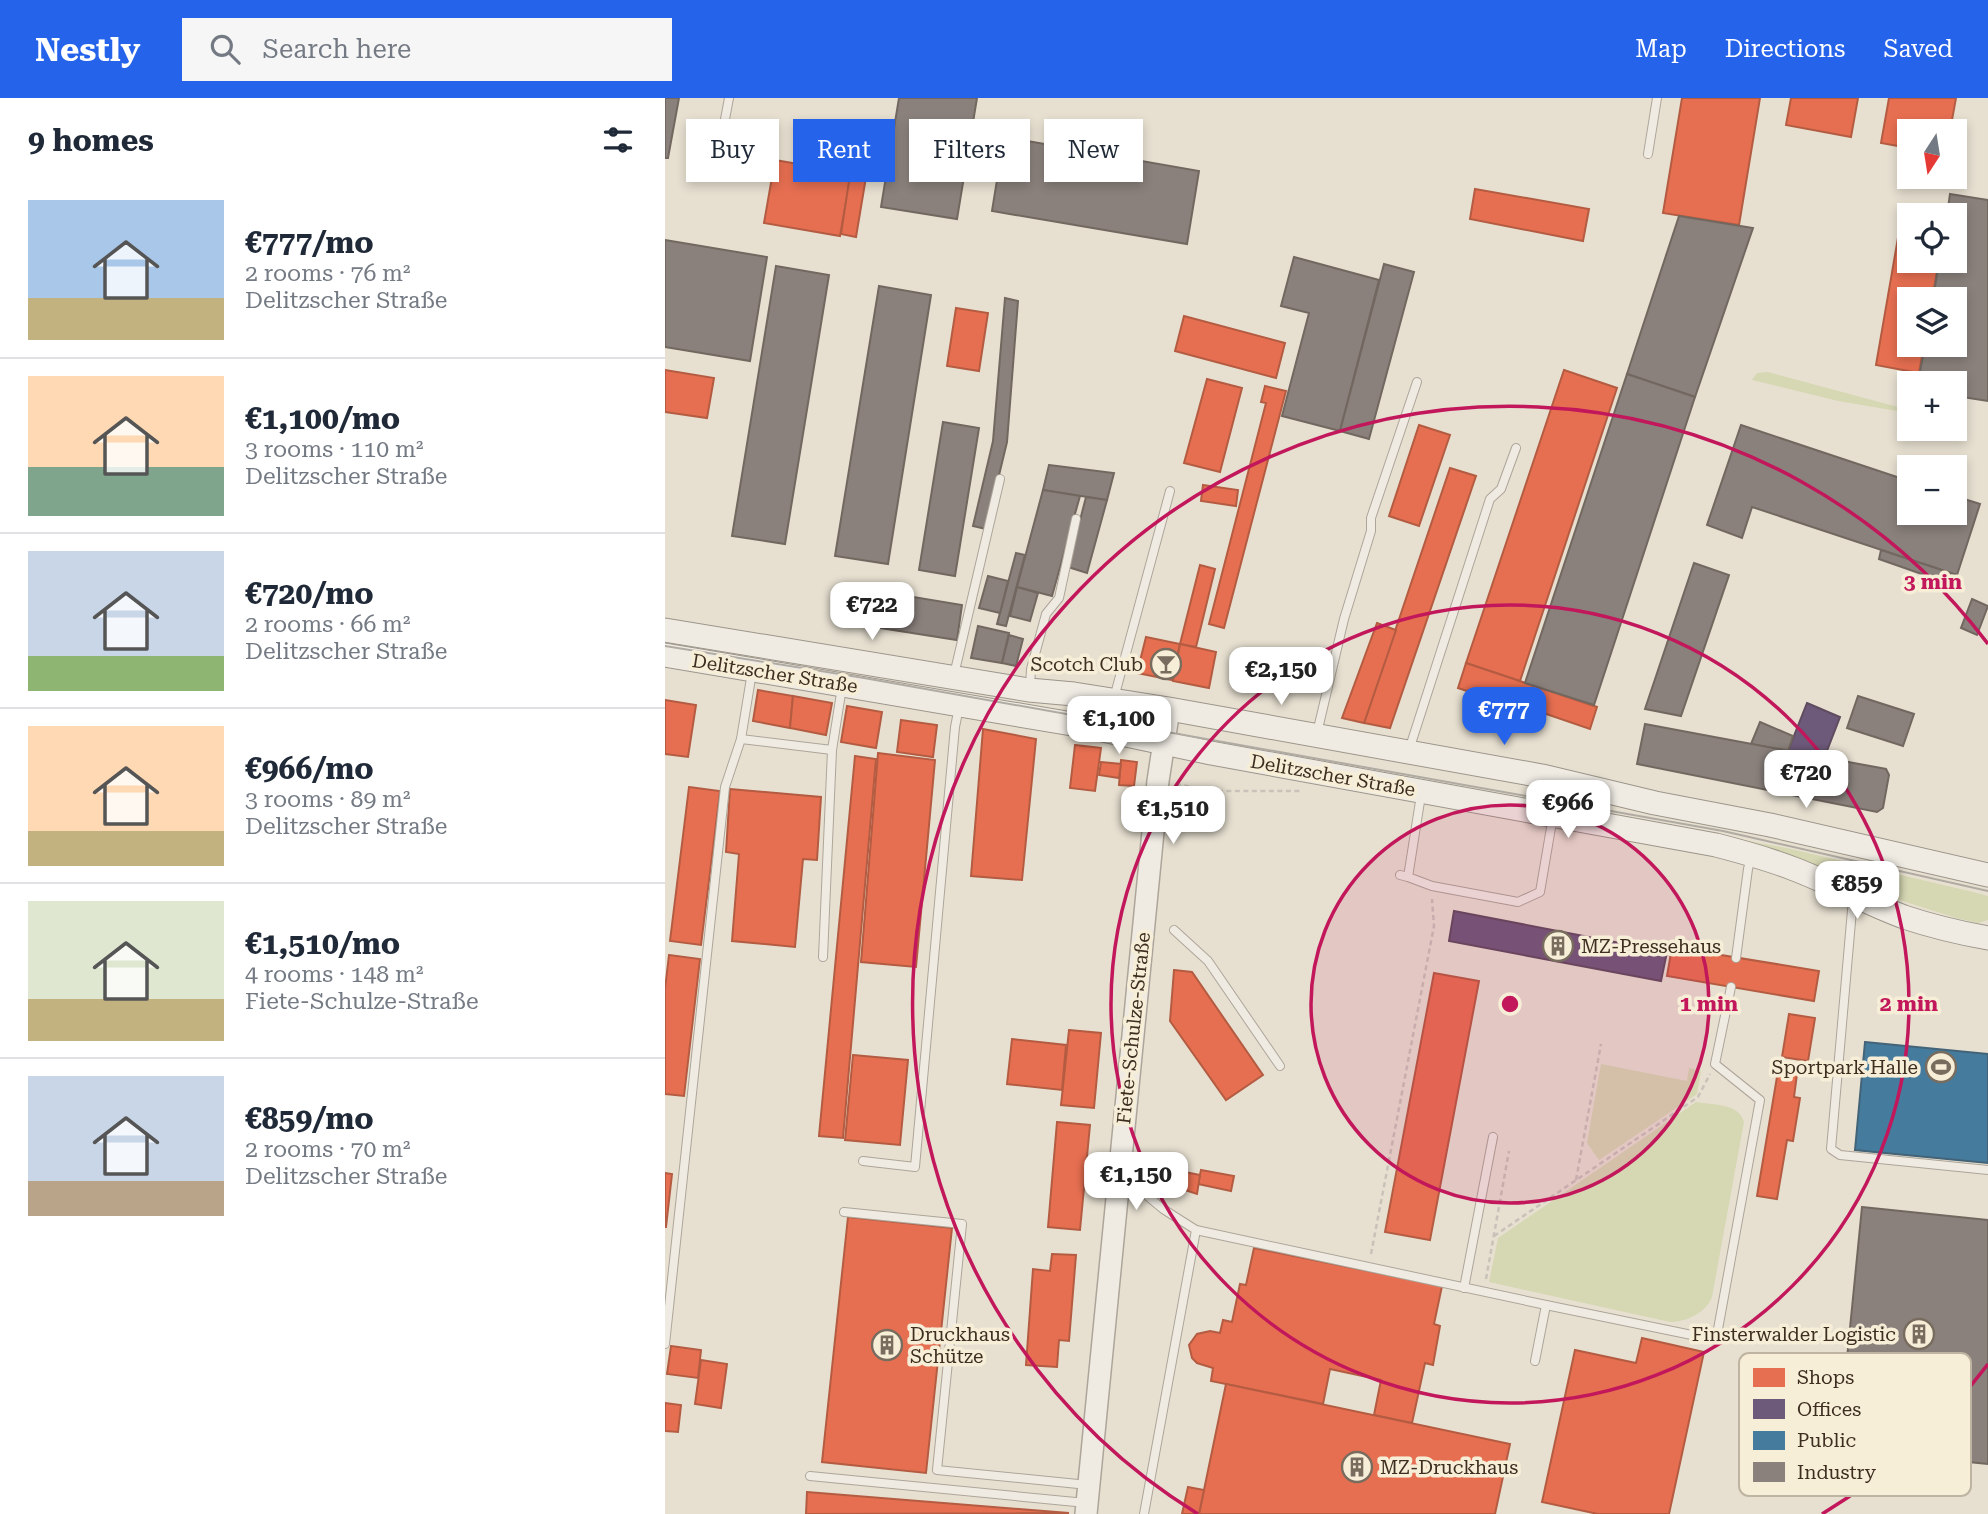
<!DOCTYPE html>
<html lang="en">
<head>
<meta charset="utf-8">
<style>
  :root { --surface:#fff; --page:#f6f6f7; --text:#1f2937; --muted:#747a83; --line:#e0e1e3; --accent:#2563eb }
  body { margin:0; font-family:"Roboto Serif",serif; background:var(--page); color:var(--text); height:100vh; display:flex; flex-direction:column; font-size:26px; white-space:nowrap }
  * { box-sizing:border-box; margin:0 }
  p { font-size:23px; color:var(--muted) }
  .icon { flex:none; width:38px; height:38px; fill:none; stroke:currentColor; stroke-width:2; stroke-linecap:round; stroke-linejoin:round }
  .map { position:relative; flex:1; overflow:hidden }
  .panel { display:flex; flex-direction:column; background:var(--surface); width:665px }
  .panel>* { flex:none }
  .guide { position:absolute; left:21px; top:21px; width:665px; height:63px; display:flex; gap:14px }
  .needle { width:46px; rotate:192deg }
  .fabs { position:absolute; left:1232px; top:21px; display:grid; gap:14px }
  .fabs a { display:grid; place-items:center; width:70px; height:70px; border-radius:0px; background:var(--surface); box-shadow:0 4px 10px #0003; font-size:35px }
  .price { position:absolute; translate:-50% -60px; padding:0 16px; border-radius:14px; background:#fff; color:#222; font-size:23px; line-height:46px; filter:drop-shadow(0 2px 4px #0008) }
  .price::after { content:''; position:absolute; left:50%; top:42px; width:21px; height:16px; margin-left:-10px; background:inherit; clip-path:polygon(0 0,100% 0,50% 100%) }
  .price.current { background:var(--accent); color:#fff }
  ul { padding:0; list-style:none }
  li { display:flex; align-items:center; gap:21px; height:175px; padding:0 28px }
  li+li { border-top:2px solid var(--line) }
  li span { display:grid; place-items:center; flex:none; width:196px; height:140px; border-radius:0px; color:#555 }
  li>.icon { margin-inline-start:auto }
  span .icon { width:84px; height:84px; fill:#fffc; stroke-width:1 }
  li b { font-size:30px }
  h2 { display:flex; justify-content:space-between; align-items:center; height:84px; padding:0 28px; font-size:30px }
  .chip { padding:0 24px; border-radius:0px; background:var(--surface); box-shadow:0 4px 10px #0003; font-size:24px; line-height:63px }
  .chip.current { background:var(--accent); color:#fff }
  header { display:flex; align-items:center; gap:42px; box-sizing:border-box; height:98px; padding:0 35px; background:var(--accent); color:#fff }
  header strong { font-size:33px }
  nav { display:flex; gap:38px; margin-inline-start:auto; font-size:24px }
  .search { width:490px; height:63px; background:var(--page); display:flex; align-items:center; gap:18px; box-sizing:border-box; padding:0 24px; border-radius:0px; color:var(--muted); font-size:26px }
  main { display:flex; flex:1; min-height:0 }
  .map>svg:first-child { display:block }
  .green { fill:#d6d7b3 }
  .shops { fill:#e76f51; stroke:#b45c42; stroke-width:2 }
  .offices { fill:#6d597a; stroke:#5f4c5f; stroke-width:2 }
  .public { fill:#457b9d; stroke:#436478; stroke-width:2 }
  .industry { fill:#8a817c; stroke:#736860; stroke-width:2 }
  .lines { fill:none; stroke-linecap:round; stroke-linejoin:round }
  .service-casing { stroke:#ada599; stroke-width:10 }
  .tertiary-casing { stroke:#ada599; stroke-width:24 }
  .secondary-casing { stroke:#9c958a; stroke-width:25 }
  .path { stroke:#c8c2b9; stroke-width:2.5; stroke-dasharray:5 3.5; stroke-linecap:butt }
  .service { stroke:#efebe3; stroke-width:8 }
  .tertiary { stroke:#efebe3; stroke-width:21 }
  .secondary { stroke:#efebe3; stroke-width:23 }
  .tram { stroke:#afaaa2; stroke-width:2 }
  .ring { fill:none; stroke:#c2185b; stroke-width:3.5 }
  .labels { text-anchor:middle; stroke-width:7; stroke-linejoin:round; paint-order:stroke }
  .poi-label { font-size:19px; fill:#3d2e20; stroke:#f7eed8; text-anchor:end }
  .street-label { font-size:19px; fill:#3d2e20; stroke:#f7eed8 }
  .key { fill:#f7eed8; stroke:#bfb4a1; stroke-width:2 }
  .key-label { font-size:19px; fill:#3d2e20 }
  .centre { fill:#c2185b; stroke:#f7eed8; stroke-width:3.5 }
  .ring-label { font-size:21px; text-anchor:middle; font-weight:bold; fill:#c2185b; stroke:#f7eed8; stroke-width:7; stroke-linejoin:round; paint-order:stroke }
</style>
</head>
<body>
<header>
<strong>Nestly</strong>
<div class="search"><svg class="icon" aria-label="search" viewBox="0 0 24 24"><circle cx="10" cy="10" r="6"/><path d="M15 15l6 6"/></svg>Search here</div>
<nav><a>Map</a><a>Directions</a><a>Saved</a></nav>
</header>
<main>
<section class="panel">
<h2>9 homes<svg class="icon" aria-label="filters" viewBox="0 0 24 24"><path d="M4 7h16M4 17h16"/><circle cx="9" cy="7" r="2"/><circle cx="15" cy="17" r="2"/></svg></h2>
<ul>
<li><span style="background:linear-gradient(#a9c7e8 70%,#c2b280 0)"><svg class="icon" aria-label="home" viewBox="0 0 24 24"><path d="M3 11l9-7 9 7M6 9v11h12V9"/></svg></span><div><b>€777/mo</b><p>2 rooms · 76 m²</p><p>Delitzscher Straße</p></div></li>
<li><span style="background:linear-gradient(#ffd9b3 65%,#7fa58c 0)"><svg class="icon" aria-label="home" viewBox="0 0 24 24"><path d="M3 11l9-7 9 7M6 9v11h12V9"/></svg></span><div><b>€1,100/mo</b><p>3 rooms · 110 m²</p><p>Delitzscher Straße</p></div></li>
<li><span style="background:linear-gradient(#c9d6e8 75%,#8fb573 0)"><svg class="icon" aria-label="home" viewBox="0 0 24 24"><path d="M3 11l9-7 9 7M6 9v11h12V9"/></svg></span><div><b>€720/mo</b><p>2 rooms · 66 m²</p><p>Delitzscher Straße</p></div></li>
<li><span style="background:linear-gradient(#ffd9b3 75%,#c2b280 0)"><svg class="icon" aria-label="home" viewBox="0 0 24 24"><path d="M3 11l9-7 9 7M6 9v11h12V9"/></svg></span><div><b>€966/mo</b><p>3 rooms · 89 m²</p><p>Delitzscher Straße</p></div></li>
<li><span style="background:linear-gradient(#dfe7d0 70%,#c2b280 0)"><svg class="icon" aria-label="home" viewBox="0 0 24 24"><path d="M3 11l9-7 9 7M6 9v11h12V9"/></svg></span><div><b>€1,510/mo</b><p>4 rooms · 148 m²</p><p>Fiete-Schulze-Straße</p></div></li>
<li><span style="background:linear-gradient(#c9d6e8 75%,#b9a48a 0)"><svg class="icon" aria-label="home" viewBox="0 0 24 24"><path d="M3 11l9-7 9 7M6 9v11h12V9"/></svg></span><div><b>€859/mo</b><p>2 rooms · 70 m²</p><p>Delitzscher Straße</p></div></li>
</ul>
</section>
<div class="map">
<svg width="1323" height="1416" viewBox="0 0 1323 1416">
  <rect width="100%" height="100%" fill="#e7e0d1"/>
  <g class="green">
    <path d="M 1103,274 L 1244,312 L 1244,315 L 1173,303 L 1087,282 L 1092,275 Z"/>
    <path d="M 890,708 L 1122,750 L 1308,794 L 1323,798 L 1323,822 L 1313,825 L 1291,820 L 1222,798 L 1124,757 Z"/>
    <path d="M 936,966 L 1022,983 L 1024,970 L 1036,973 L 1032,996 L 934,1062 L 922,1045 Z"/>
    <path d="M 1031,1004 C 1048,1007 1074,1005 1079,1024 L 1047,1199 C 1041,1215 1021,1224 1005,1224 L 824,1184 L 833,1140 Z"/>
  </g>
  <g class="shops">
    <path d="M 1017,0 L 1095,0 L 1074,127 L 998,115 Z"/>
    <path d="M 1126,0 L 1193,0 L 1186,39 L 1121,27 Z"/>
    <path d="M 1224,0 L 1291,0 L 1285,33 L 1244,33 L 1244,50 L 1216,45 Z"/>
    <path d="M 110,62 L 186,75 L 175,138 L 99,125 Z"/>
    <path d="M 185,77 L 201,79 L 191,139 L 176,136 Z"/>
    <path d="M 810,91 L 924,111 L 918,143 L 805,121 Z"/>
    <path d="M 1234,134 L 1244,136 L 1244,163 L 1274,163 L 1267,201 L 1244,201 L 1244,247 L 1259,247 L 1254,275 L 1211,267 Z"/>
    <path d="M 291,210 L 323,215 L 314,273 L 282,268 Z"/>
    <path d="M 519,218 L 620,245 L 611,280 L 510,253 Z"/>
    <path d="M 0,272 L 49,280 L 42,320 L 0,314 Z"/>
    <path d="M 899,272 L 952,290 L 855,583 L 801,565 Z"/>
    <path d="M 542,281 L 577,290 L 555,374 L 519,365 Z"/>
    <path d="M 600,288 L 621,293 L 559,530 L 544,526 L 601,305 L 596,304 Z"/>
    <path d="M 754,327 L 785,337 L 754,428 L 724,418 Z"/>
    <path d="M 785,370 L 811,378 L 725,630 L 699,625 Z"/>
    <path d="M 538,387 L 573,392 L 571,408 L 536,403 Z"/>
    <path d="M 535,467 L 550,471 L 531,549 L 515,546 Z"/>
    <path d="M 712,525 L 731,532 L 699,625 L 677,620 Z"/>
    <path d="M 481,539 L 515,546 L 507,582 L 472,575 Z"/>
    <path d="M 515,546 L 551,554 L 544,590 L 508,583 Z"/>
    <path d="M 801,565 L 932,609 L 925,631 L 852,606 L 851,609 L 793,590 Z"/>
    <path d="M 93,592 L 128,598 L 125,630 L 88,623 Z"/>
    <path d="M 128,598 L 167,605 L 161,637 L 125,630 Z"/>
    <path d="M 0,602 L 31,607 L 23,659 L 0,656 Z"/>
    <path d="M 182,608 L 217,614 L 211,650 L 176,644 Z"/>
    <path d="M 236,622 L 272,627 L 268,659 L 232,654 Z"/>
    <path d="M 318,631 L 371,641 L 357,782 L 306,778 Z"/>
    <path d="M 410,647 L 436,650 L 430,693 L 405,690 Z"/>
    <path d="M 213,655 L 270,662 L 251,869 L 196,864 Z"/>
    <path d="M 190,658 L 211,661 L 178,1040 L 154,1038 Z"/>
    <path d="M 456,662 L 472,664 L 469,688 L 454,687 Z"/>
    <path d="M 436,664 L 456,666 L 454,680 L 434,677 Z"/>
    <path d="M 24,689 L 55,693 L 36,847 L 5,843 Z"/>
    <path d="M 65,691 L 156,699 L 152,762 L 138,761 L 130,849 L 67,843 L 74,756 L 61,754 Z"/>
    <path d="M 1007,849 L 1154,873 L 1149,903 L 1002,878 Z"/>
    <path d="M 4,857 L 35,861 L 19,998 L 0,996 L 0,891 Z"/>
    <path d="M 509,872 L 527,874 L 598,977 L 561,1002 L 505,923 Z"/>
    <path d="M 769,875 L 814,883 L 765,1142 L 720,1134 Z"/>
    <path d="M 1124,916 L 1150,920 L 1143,963 L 1117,959 Z"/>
    <path d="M 404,932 L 436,935 L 429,1010 L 396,1007 Z"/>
    <path d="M 347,941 L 401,947 L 397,992 L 342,986 Z"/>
    <path d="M 188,957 L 243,962 L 235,1047 L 180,1042 Z"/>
    <path d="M 1113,973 L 1132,976 L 1129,999 L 1135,1000 L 1128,1043 L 1122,1042 L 1112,1101 L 1092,1098 Z"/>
    <path d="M 392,1024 L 425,1027 L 415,1132 L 383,1129 Z"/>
    <path d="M 536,1072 L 569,1078 L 566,1093 L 533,1086 Z"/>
    <path d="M 520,1074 L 535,1077 L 532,1096 L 517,1091 Z"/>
    <path d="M 0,1075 L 7,1076 L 1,1129 L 0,1129 Z"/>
    <path d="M 183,1119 L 287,1130 L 261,1375 L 157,1364 Z"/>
    <path d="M 589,1150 L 777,1188 L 769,1226 L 775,1228 L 768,1267 L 760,1265 L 747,1325 L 709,1317 L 716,1282 L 665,1271 L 658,1306 L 546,1283 L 548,1270 L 532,1265 L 527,1260 L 524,1247 L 532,1236 L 545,1233 L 555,1235 L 558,1222 L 567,1224 L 575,1186 L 581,1187 Z"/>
    <path d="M 387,1156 L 411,1157 L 404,1243 L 394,1242 L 392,1269 L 361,1267 L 368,1171 L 385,1173 Z"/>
    <path d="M 977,1240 L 1039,1254 L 1004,1416 L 933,1416 L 877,1404 L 910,1252 L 971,1265 Z"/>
    <path d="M 6,1248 L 36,1252 L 33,1280 L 2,1276 Z"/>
    <path d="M 36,1262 L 62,1266 L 56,1310 L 30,1306 Z"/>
    <path d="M 561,1286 L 845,1346 L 830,1416 L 534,1416 Z"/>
    <path d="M 0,1305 L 16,1307 L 13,1334 L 0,1333 Z"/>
    <path d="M 523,1389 L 539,1392 L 534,1416 L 517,1416 Z"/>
    <path d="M 142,1394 L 404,1415 L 141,1416 Z"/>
  </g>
  <g class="offices">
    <path d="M 1142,605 L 1175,619 L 1160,658 L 1123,653 Z"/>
    <path d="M 789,813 L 1002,854 L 996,883 L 784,843 Z"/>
  </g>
  <path class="public" d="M 1200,944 L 1323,956 L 1323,1065 L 1190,1052 Z"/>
  <g class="industry">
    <path d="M 0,0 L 14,0 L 3,60 L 0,60 Z"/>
    <path d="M 234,0 L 312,0 L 292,121 L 216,109 Z"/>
    <path d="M 339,39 L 534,73 L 522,146 L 327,113 Z"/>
    <path d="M 1285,96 L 1323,102 L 1323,303 L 1297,299 L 1300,282 L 1255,274 L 1260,247 L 1290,247 L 1290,201 L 1268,201 L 1274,163 L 1290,163 L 1290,117 L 1282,117 Z"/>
    <path d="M 1014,118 L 1088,130 L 1030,299 L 962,276 Z"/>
    <path d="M 0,142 L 102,159 L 85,263 L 0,249 Z"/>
    <path d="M 629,159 L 714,182 L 675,333 L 617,318 L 644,215 L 616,208 Z"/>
    <path d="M 719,166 L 749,174 L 704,341 L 675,333 Z"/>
    <path d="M 111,168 L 164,177 L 120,446 L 67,438 Z"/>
    <path d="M 214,188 L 266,197 L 223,466 L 170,458 Z"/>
    <path d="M 340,200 L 353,203 L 342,344 L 321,431 L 308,428 L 328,343 Z"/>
    <path d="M 962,276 L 1030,299 L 929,607 L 860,585 Z"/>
    <path d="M 278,324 L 314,330 L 290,478 L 254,472 Z"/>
    <path d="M 1076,327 L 1244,383 L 1244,415 L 1290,415 L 1290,398 L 1315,406 L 1292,477 L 1087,409 L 1077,440 L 1042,427 Z"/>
    <path d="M 384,367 L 449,375 L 442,402 L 378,392 Z"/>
    <path d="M 378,392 L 415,398 L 387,498 L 352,489 Z"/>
    <path d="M 421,399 L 442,402 L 422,475 L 403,469 Z"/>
    <path d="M 1216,452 L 1292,477 L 1288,487 L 1214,461 Z"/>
    <path d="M 351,455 L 360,457 L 341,528 L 332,526 Z"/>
    <path d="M 1029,465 L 1064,477 L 1016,618 L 980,611 Z"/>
    <path d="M 323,478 L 343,483 L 335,515 L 314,510 Z"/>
    <path d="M 188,489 L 297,507 L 292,542 L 183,525 Z"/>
    <path d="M 352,489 L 373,495 L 365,523 L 345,518 Z"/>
    <path d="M 1307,501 L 1323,508 L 1312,537 L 1296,530 Z"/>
    <path d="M 313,528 L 344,535 L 337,565 L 306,560 Z"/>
    <path d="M 344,537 L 358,541 L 351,568 L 337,565 Z"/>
    <path d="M 1193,598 L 1249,616 L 1238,648 L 1182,630 Z"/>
    <path d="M 1095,624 L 1128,638 L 1123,653 L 1086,646 Z"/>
    <path d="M 980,626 L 1221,671 L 1224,677 L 1218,710 L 1212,714 L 972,666 Z"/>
    <path d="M 1197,1109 L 1323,1122 L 1323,1366 L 1173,1351 Z"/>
  </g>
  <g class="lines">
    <g class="service-casing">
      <g id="service">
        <path d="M 54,53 L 64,0"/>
        <path d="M 983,56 L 992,0"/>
        <path d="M 289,577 L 335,381"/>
        <path d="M 365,589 L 366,571 L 381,516 L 394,500 L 411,421"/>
        <path d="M 449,600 L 505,393"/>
        <path d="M 652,635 L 679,521 L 706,433 L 706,420 L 752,284"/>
        <path d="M 76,641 L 167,652 L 177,589"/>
        <path d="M 744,652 L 825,401 L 836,391 L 851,350"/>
        <path d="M 735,777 L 743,779 L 756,697"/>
        <path d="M 743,779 L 767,788 L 853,804 L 875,794 L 888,718"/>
        <path d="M 1188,801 L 1166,1051 L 1175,1057 L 1323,1072"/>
        <path d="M 509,832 L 543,863 L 615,968"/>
        <path d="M 158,859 L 167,652"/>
        <path d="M 1071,860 L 1083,771 L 1086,759"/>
        <path d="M 198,1063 L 250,1069 L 290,629 L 294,609"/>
        <path d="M 456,1076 L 498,1111 L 531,1132 L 479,1416"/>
        <path d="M 179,1114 L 297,1126 L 272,1372 L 423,1387"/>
        <path d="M 531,1132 L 881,1207 L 870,1263"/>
        <path d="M 799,1190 L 828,1039"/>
        <path d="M 881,1207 L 1051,1242 L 1095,1002 L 1050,966 L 1066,889"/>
        <path d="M 0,1246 L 60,689 L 76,641 L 87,574"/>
        <path d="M 145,1378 L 421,1405"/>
      </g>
    </g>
    <g class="tertiary-casing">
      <path id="tertiary" d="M 421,1416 L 493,683 L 504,611"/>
    </g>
    <g class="secondary-casing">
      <g id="secondary">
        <path d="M 0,532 L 364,592 L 409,596 L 504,611 L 877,678 L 990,705 L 1105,727 L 1323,777"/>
        <path d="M 0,557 L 419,628 L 546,655 L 1051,747 C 1078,754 1104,761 1129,771 C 1166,785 1201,805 1239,819 C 1266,828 1295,835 1323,840"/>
      </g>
    </g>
    <g class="path">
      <path d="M 511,686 L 549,693 L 637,693"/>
      <path d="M 911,1082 L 936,946"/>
      <path d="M 829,1138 L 1033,999 L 1045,976"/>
      <path d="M 706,1156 L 769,828 L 767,801"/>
      <path d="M 821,1181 L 844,1053"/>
    </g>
    <use href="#service" class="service"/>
    <use href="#tertiary" class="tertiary"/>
    <use href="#secondary" class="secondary"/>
    <path class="tram" d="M 0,548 L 199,580 L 1058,733 L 1323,793"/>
  </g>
  <circle cx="845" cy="906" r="199" fill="#c2185b" fill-opacity=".12"/>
  <g class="ring">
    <circle cx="845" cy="906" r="199"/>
    <circle cx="845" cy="906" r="399"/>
    <path d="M1323 1266A598 598 0 0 1 1157 1416M533 1416A598 598 0 1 1 1323 546"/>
  </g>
  <defs>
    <g id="bar-ring" transform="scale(1.575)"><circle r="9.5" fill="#f7eed8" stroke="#786c5e" stroke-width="1.5"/><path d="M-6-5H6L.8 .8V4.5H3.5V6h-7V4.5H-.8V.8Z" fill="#786c5e"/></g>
    <g id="building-ring" transform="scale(1.575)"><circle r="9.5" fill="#f7eed8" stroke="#786c5e" stroke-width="1.5"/><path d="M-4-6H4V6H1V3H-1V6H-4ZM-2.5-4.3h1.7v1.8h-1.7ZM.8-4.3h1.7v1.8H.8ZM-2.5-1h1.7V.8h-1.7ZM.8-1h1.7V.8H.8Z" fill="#786c5e"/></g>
    <g id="stadium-ring" transform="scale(1.575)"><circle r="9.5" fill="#f7eed8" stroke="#786c5e" stroke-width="1.5"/><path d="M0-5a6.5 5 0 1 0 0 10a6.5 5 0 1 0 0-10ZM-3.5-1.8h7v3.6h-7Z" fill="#786c5e"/></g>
  </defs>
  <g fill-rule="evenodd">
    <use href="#bar-ring" x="501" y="566"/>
    <use href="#building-ring" x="893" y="848"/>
    <use href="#stadium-ring" x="1276" y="969"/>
    <use href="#building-ring" x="1254" y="1236"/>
    <use href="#building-ring" x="222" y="1247"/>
    <use href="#building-ring" x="692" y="1369"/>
  </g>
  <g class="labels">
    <g class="poi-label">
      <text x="478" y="573">Scotch Club</text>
      <text x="916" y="855" text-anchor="start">MZ-Pressehaus</text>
      <text x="1253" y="976">Sportpark Halle</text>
      <text x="245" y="1243" text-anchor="start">Druckhaus<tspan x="245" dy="22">Schütze</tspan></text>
      <text x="1231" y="1243">Finsterwalder Logistic</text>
      <text x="715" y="1376" text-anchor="start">MZ-Druckhaus</text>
    </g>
    <g class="street-label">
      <text transform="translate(110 575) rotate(9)" y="7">Delitzscher Straße</text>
      <text transform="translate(668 677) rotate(10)" y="7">Delitzscher Straße</text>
      <text transform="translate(468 930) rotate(-84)" y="7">Fiete-Schulze-Straße</text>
    </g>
  </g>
  <rect x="1074" y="1255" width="232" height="143" rx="10" class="key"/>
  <rect x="1088" y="1270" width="32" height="19" fill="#e76f51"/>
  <rect x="1088" y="1301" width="32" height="20" fill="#6d597a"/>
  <rect x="1088" y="1333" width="32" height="19" fill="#457b9d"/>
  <rect x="1088" y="1364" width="32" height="20" fill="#8a817c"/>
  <g class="key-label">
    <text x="1132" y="1286">Shops</text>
    <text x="1132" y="1318">Offices</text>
    <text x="1132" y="1349">Public</text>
    <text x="1132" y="1381">Industry</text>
  </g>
  <circle cx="845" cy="906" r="10" class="centre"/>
  <g class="ring-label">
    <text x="1268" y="491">3 min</text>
    <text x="1044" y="913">1 min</text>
    <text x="1244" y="913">2 min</text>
  </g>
</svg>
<div class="fabs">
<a><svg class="needle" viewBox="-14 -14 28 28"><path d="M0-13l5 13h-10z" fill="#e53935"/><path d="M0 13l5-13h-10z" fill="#747a83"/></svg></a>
<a><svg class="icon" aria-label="locate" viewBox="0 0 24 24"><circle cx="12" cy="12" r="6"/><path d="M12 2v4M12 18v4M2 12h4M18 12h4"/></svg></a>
<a><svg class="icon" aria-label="layers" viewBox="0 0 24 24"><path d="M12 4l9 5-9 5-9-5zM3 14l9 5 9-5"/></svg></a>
<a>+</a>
<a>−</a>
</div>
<b class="price" style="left:207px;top:544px">€722</b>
<b class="price" style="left:616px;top:609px">€2,150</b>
<b class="price current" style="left:839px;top:649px">€777</b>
<b class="price" style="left:454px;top:658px">€1,100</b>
<b class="price" style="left:1141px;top:712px">€720</b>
<b class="price" style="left:903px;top:742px">€966</b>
<b class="price" style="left:508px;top:748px">€1,510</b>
<b class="price" style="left:1192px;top:823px">€859</b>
<b class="price" style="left:471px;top:1114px">€1,150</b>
<div class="guide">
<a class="chip">Buy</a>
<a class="chip current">Rent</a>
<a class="chip">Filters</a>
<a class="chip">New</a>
</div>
</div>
</main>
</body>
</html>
